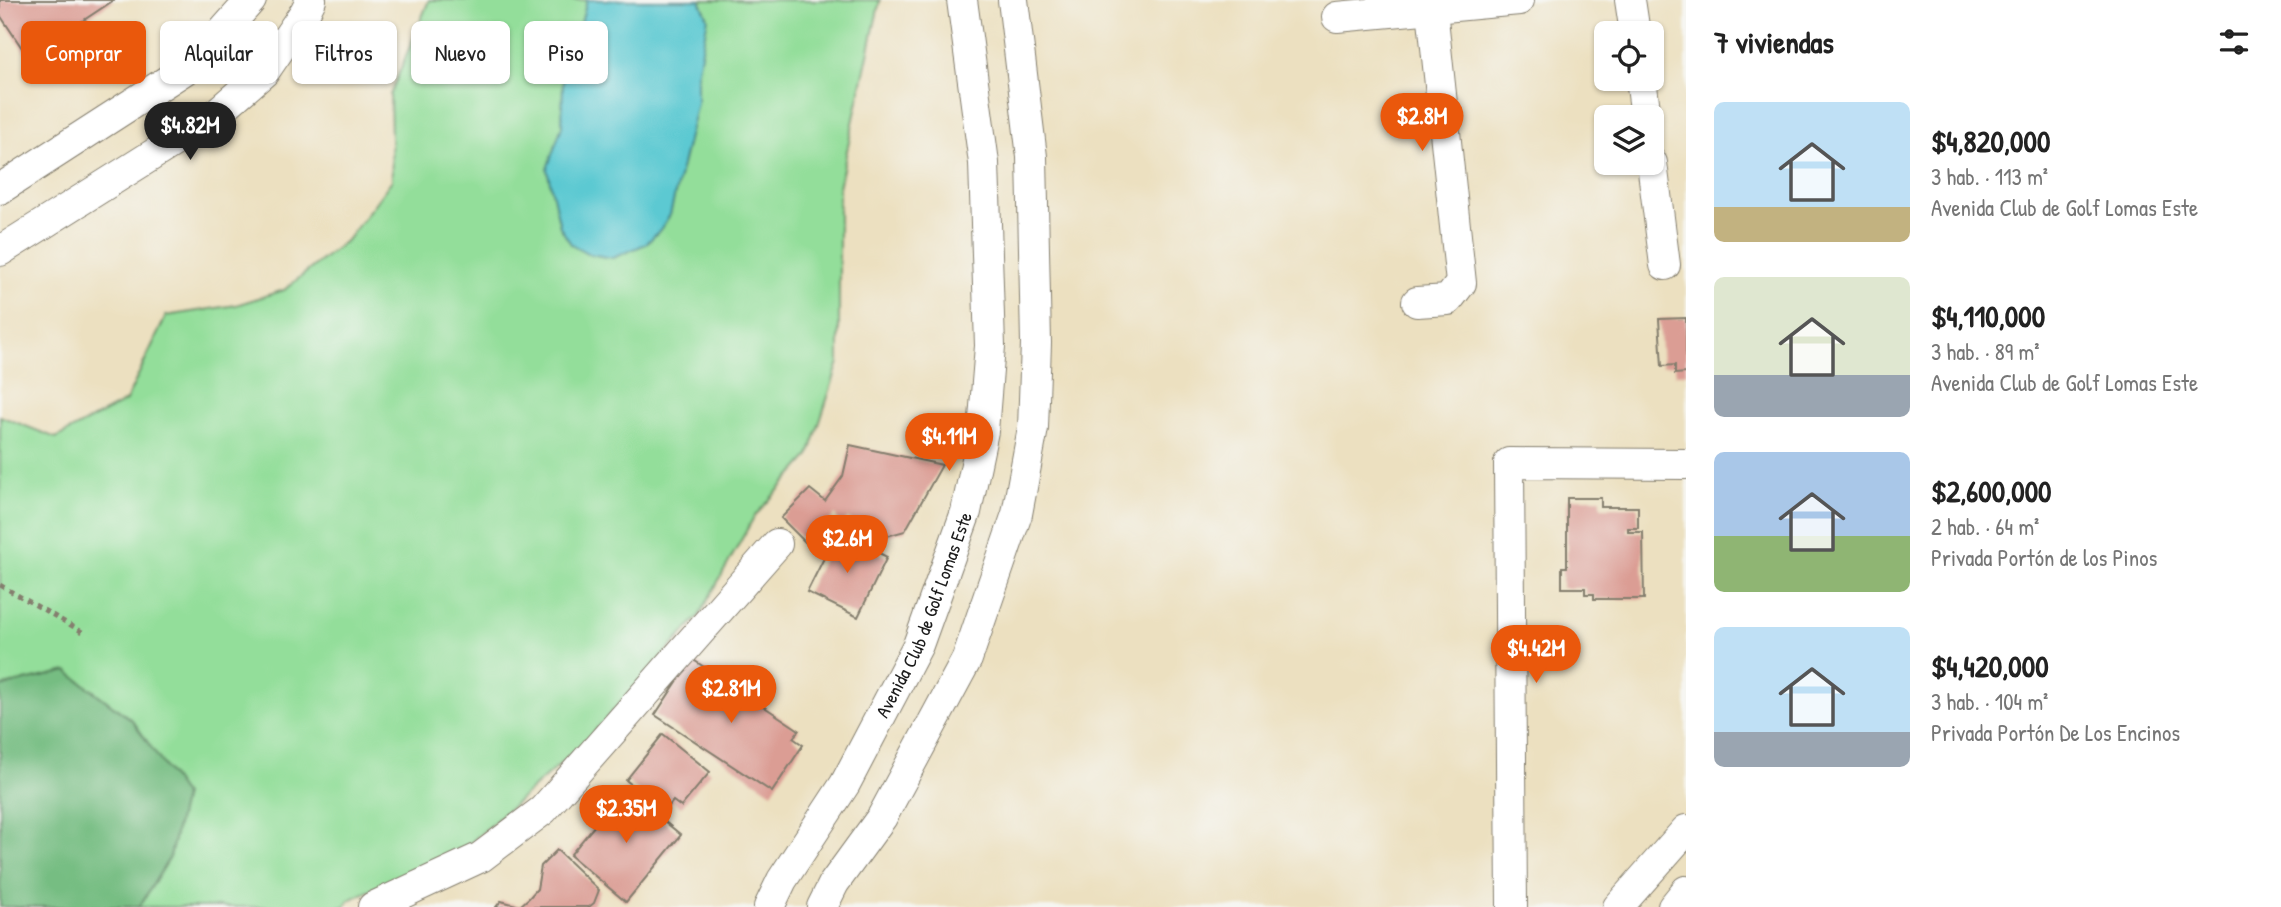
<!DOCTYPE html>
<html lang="es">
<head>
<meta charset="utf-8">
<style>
  :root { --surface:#fff; --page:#f6f6f6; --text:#222; --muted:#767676; --accent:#ea580c }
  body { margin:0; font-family:"Patrick Hand",sans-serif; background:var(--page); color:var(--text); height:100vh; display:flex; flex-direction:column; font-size:26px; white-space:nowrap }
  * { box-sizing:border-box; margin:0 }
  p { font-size:23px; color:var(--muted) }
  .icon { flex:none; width:38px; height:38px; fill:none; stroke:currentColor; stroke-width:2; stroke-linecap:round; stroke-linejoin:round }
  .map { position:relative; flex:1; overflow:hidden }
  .panel { display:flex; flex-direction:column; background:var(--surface); width:595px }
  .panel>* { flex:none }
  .guide { position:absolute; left:21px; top:21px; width:665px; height:63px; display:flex; gap:14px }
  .controls { position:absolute; left:1594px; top:21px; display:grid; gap:14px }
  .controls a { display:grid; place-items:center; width:70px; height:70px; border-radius:10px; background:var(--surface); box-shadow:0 2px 5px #0004; font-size:35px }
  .price { position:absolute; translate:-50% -60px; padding:0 16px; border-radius:24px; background:var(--accent); color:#fff; font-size:23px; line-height:46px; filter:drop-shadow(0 2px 4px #0008) }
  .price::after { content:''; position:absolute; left:50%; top:42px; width:21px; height:16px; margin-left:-10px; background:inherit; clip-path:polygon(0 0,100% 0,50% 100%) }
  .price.active { background:#222; color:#fff }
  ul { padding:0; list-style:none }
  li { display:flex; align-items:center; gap:21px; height:175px; padding:0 28px }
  li span { display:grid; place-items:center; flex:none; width:196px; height:140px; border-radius:10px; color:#555 }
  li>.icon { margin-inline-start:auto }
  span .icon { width:84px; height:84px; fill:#fffc; stroke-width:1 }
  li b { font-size:30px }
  h2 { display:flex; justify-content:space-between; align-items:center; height:84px; padding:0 28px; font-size:30px }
  .tag { padding:0 24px; border-radius:10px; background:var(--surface); box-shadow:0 2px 5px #0004; font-size:24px; line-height:63px }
  .tag.active { background:var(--accent); color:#fff }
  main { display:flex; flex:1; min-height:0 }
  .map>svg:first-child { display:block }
  .green { fill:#93de9a; stroke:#587d5b; stroke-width:2 }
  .forest { fill:#76bd82; stroke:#496c4f; stroke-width:2 }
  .water { fill:#5cc9d2; stroke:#3c7277; stroke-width:2 }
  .building { fill:#db9d94 }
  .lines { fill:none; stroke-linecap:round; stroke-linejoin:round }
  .minor-casing { stroke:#847e6e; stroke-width:32 }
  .path { stroke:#847e6e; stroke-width:4.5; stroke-dasharray:5 5; stroke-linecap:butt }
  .minor { stroke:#fff; stroke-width:30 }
  .labels { text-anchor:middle; stroke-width:5; stroke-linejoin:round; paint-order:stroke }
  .street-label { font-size:19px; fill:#1c1c1c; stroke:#f6f6f2 }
</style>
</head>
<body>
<main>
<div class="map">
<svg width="1686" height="907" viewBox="0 0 1686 907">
  <rect width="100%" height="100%" fill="#f6f6f2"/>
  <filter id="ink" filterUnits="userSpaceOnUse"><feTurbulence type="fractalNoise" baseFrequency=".0143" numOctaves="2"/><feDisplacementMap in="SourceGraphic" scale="14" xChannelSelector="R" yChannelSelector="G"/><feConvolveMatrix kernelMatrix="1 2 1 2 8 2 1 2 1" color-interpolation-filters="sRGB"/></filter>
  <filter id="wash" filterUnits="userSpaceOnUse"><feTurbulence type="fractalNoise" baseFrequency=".00686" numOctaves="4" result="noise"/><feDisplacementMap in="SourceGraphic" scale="28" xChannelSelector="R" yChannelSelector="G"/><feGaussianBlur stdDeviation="1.57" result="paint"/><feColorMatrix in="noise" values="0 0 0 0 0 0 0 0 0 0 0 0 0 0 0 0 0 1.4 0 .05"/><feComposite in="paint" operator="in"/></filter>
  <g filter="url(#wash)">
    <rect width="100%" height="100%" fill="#ece0c0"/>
    <path class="green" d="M 429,0 L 880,0 L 839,187 L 839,362 L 809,456 L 754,517 L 699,616 L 584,743 L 467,846 L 349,900 L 345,907 L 139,907 L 170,857 L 183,795 L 133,721 L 67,671 L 0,687 L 0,416 L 56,438 L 126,401 L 166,316 L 236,305 L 284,290 L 348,239 L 392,180 L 390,95 Z"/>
    <path class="forest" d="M 67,671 L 133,721 L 184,795 L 170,857 L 139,907 L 0,907 L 0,687 Z"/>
    <path class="water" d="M 587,0 L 700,0 L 708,18 L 697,75 L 697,103 L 670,215 L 662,228 L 646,244 L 613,258 L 589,254 L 571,244 L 560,227 L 547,169 L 562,126 L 563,77 L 568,53 L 581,23 Z"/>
    <g id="blocks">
      <g class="building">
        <path d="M 0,0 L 114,0 L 28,57 L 0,15 Z"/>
        <path d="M 1686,318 L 1686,373 L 1675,374 L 1675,365 L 1662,366 L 1659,319 Z"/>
        <path d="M 850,445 L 942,465 L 905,531 L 887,536 L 886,530 L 876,531 L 869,519 L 862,527 L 848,518 L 841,524 L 835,515 L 807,544 L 781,518 L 810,489 L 825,501 L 843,476 Z"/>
        <path d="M 1567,498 L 1601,498 L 1601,507 L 1638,507 L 1638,528 L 1628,528 L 1628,532 L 1643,532 L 1644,599 L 1594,599 L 1594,594 L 1585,594 L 1585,588 L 1562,588 L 1562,567 L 1567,567 Z"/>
        <path d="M 837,532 L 887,557 L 858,617 L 807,592 Z"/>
        <path d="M 692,659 L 799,730 L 793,738 L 803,745 L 772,792 L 655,715 Z"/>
        <path d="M 663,734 L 710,772 L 681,807 L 673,801 L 664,812 L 626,780 Z"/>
        <path d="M 625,789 L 681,835 L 626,902 L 570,855 Z"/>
        <path d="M 557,850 L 599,890 L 594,903 L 589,907 L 496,907 L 501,901 L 520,906 L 529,898 L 537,889 L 541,866 Z"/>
      </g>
    </g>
  </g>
  <g filter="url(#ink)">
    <use href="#blocks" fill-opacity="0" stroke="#847e6e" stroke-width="2"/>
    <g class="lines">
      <g class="minor-casing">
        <g id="minor">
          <path d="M 1630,0 L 1635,33"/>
          <path d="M 1337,17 L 1519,0"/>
          <path d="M 1641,79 L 1646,117"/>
          <path d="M 1652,163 L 1665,265"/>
          <path d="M 0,189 L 195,63 L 251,0"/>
          <path d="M 0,251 L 211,118 L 264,72 L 305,12 L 311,0"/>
          <path d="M 1417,302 L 1448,300 L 1461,283 L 1431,0"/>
          <path d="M 373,907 L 481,857 L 543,810 L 777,544"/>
          <path id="s1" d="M 769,907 L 782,880 L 845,784 L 918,645 L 966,512 L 983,431 L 990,346 L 984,163 L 962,0"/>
          <path d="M 822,907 L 834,883 L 882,817 L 967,659 L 1017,514 L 1033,428 L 1036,343 L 1032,157 L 1013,0"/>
          <path d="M 1512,907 L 1509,463 L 1686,464"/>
          <path d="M 1618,907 L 1686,830"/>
          <path d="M 1673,907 L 1686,891"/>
        </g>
      </g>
      <path class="path" d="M 0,585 L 86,634"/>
      <use href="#minor" class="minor"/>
    </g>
  </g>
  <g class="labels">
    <g class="street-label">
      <text dy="7" stroke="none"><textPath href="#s1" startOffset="332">Avenida Club de Golf Lomas Este</textPath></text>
    </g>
  </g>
</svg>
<div class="controls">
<a><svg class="icon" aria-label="locate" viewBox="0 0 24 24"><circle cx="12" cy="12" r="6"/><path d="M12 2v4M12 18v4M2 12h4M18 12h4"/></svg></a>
<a><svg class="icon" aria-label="layers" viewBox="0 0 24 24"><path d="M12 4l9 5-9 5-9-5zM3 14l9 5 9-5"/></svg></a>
</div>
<b class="price" style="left:1422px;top:153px">$2.8M</b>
<b class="price active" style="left:190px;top:162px">$4.82M</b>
<b class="price" style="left:949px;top:473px">$4.11M</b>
<b class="price" style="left:847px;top:575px">$2.6M</b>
<b class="price" style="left:1536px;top:685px">$4.42M</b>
<b class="price" style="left:731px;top:725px">$2.81M</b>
<b class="price" style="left:626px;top:845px">$2.35M</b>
<div class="guide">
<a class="tag active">Comprar</a>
<a class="tag">Alquilar</a>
<a class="tag">Filtros</a>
<a class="tag">Nuevo</a>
<a class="tag">Piso</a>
</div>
</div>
<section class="panel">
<h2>7 viviendas<svg class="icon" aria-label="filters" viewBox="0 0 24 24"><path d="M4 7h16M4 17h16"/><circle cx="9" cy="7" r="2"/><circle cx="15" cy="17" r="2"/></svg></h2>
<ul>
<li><span style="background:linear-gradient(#bfe0f5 75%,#c2b280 0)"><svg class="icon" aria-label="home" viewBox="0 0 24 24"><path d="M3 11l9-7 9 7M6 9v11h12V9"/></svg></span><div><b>$4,820,000</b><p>3 hab. · 113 m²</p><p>Avenida Club de Golf Lomas Este</p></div></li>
<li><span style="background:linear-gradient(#dfe7d0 70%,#9aa5b1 0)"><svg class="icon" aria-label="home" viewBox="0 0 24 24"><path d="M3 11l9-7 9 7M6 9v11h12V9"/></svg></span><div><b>$4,110,000</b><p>3 hab. · 89 m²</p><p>Avenida Club de Golf Lomas Este</p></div></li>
<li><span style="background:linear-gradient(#a9c7e8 60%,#8fb573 0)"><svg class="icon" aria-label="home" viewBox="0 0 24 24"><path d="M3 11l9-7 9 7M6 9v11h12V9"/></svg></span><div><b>$2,600,000</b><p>2 hab. · 64 m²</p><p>Privada Portón de los Pinos</p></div></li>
<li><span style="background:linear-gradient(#bfe0f5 75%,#9aa5b1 0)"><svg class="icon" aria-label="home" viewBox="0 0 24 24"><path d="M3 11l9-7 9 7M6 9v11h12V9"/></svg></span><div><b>$4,420,000</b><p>3 hab. · 104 m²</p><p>Privada Portón De Los Encinos</p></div></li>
</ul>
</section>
</main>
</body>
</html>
